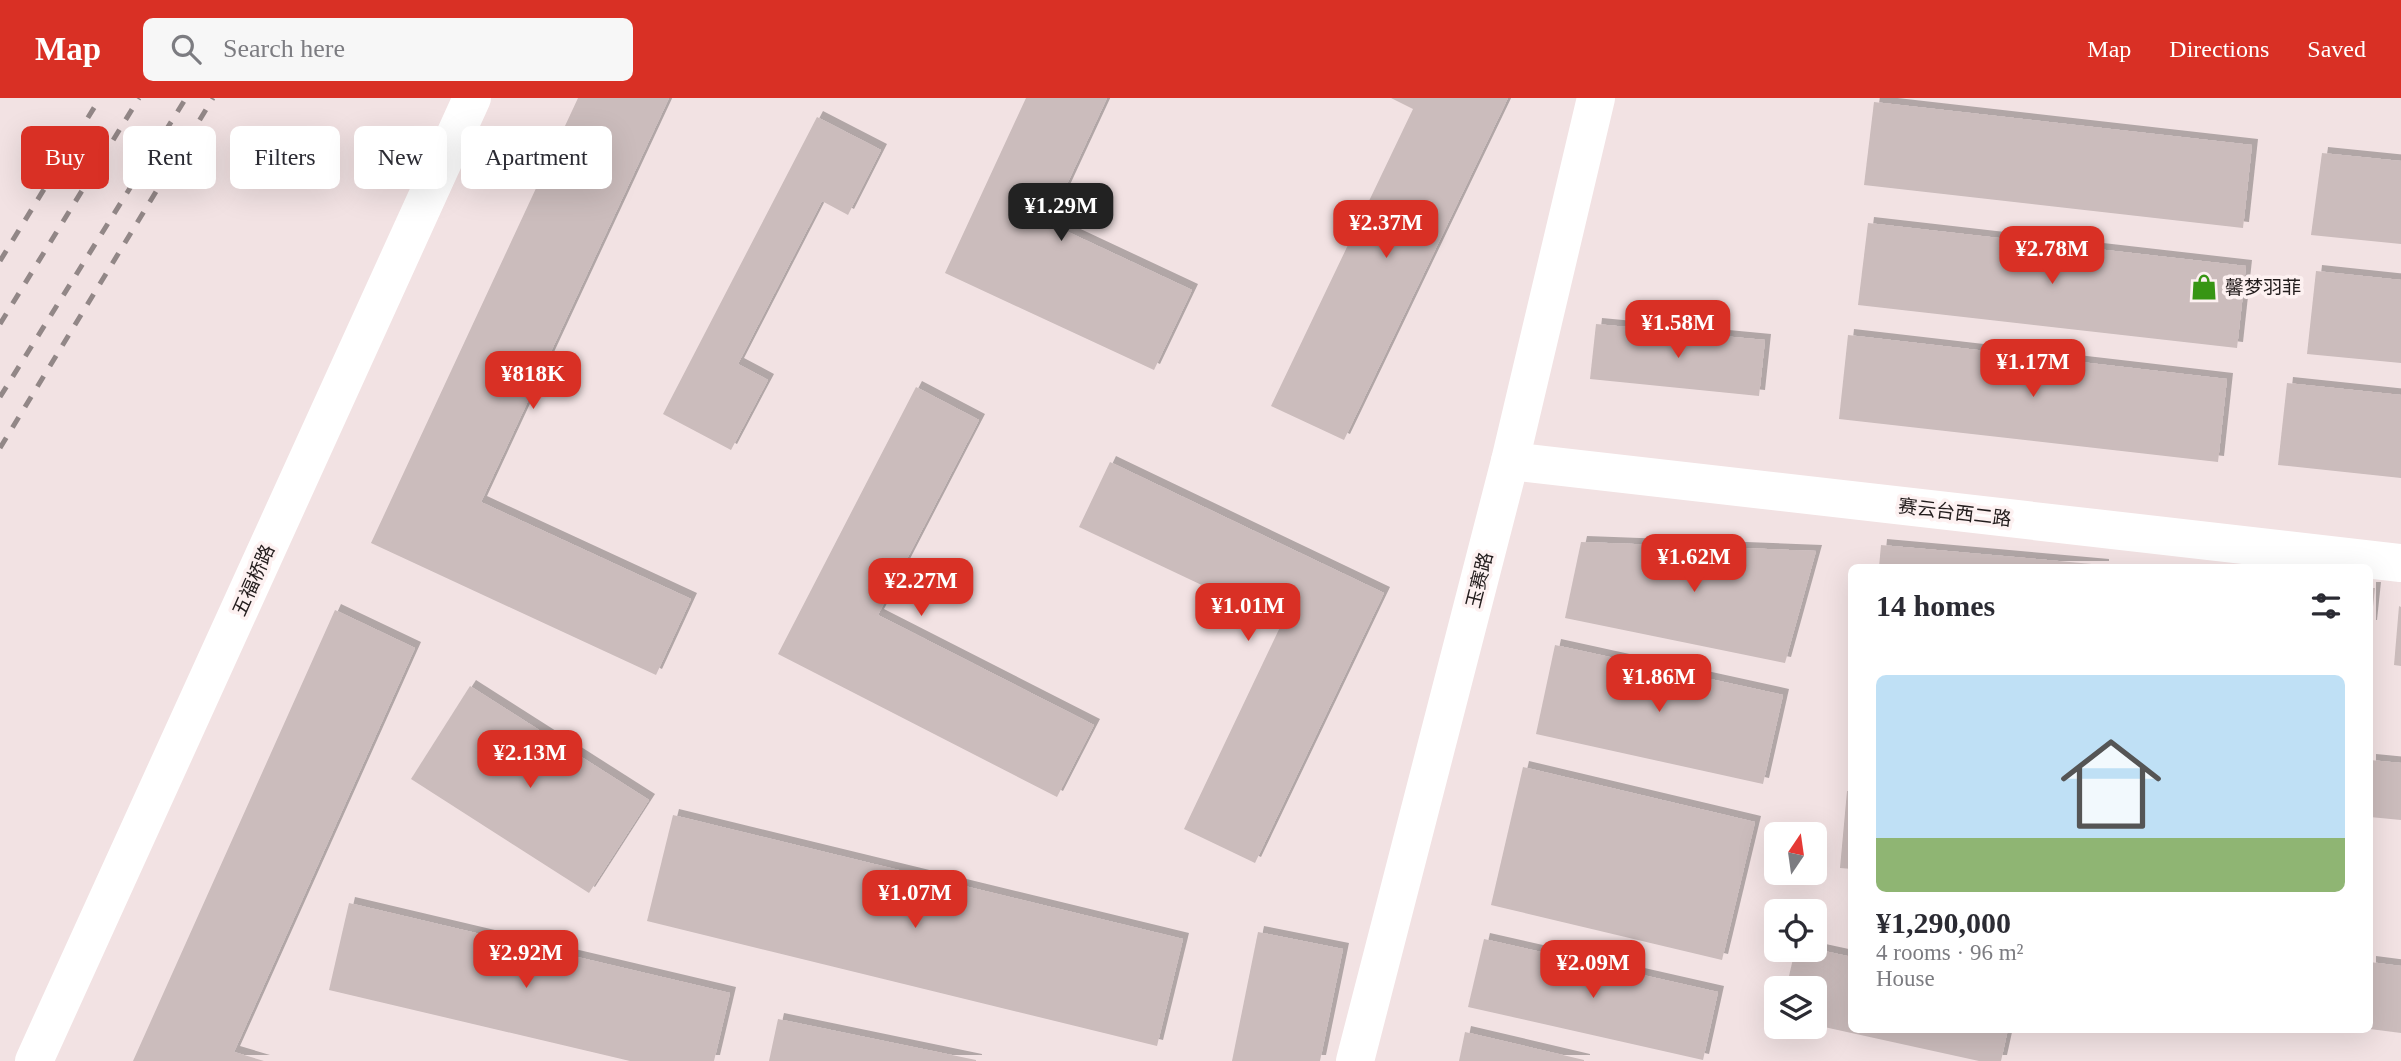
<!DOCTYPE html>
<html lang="en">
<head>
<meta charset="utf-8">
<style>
  :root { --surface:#fff; --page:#f7f7f7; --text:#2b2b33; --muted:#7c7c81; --line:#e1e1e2; --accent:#d93025 }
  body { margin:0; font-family:"Times New Roman","Noto Sans SC",serif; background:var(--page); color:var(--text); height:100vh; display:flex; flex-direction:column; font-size:26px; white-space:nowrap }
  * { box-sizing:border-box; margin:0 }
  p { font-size:23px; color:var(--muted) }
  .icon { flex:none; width:38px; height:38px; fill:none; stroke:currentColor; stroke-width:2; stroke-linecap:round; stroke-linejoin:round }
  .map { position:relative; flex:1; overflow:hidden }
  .panel { position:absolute; left:1848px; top:466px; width:525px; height:469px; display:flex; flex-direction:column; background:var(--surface); border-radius:10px; box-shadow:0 7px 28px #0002 }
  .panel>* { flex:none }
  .top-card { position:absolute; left:21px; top:28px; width:665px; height:63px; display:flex; gap:14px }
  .needle { width:46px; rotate:13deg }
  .fabs { position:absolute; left:1764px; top:724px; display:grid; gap:14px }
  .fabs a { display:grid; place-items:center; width:63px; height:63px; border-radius:10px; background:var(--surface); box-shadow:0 7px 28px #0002; font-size:35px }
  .price { position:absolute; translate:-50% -60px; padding:0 16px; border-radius:14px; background:var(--accent); color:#fff; font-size:23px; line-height:46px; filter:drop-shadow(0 2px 4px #0008) }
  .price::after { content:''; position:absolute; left:50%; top:42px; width:21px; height:16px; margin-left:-10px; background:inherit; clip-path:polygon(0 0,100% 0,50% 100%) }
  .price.active { background:#222; color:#fff }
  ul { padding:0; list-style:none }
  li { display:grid; align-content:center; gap:14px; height:371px; padding:0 28px }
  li+li { border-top:2px solid var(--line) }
  li span { display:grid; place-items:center; height:217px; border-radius:10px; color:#555 }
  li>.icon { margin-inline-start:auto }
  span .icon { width:126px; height:126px; fill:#fffc; stroke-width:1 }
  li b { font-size:30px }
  h2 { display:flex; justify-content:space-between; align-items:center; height:84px; padding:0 28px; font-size:30px }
  .tag { padding:0 24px; border-radius:10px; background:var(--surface); box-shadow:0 7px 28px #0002; font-size:24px; line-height:63px }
  .tag.active { background:var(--accent); color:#fff }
  header { display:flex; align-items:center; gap:42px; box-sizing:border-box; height:98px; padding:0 35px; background:var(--accent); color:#fff }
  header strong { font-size:33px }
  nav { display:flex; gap:38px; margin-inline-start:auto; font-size:24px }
  .search { width:490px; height:63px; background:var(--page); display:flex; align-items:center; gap:18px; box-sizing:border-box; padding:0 24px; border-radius:10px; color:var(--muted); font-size:26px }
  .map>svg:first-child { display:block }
  .building { fill:#cbbcbc; filter:url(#shadow) }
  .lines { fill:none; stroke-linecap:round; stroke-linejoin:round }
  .minor { stroke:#fff; stroke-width:38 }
  .rail { stroke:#928787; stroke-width:5; stroke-dasharray:12 12; stroke-linecap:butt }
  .labels { text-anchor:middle; stroke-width:7; stroke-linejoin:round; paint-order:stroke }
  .poi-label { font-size:19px; fill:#221c1c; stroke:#fdf1f1; text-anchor:start }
  .street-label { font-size:19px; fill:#221c1c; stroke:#fdf1f1 }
</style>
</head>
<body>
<header>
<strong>Map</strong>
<div class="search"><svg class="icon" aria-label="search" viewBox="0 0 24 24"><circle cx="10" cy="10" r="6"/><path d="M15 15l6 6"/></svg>Search here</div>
<nav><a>Map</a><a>Directions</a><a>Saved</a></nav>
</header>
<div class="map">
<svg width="2401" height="963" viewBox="0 0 2401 963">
  <defs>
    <filter id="shadow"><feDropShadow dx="6" dy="-6" stdDeviation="0" flood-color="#0004"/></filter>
  </defs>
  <rect width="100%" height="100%" fill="#f2e2e3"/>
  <g class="building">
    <path d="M 578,0 L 669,0 L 481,404 L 691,501 L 656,577 L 371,445 Z"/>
    <path d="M 1026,0 L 1107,0 L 1049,125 L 1192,192 L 1154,272 L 945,175 Z"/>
    <path d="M 1391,0 L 1508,0 L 1344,342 L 1271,308 L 1413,11 Z"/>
    <path d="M 1874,4 L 2252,47 L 2243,130 L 1864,87 Z"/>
    <path d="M 817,19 L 881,52 L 848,117 L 822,103 L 738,266 L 768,282 L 731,352 L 663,316 Z"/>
    <path d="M 2322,55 L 2401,63 L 2401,146 L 2311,137 Z"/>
    <path d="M 1868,125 L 2246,168 L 2237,250 L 1858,207 Z"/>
    <path d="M 2316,173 L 2401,182 L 2401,265 L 2307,256 Z"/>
    <path d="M 1596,226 L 1765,242 L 1759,298 L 1590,281 Z"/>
    <path d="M 1848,237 L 2227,281 L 2218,364 L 1839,321 Z"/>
    <path d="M 2287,285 L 2401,297 L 2401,380 L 2278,367 Z"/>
    <path d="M 916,289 L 979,322 L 878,517 L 1094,627 L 1057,699 L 778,556 Z"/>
    <path d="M 1110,364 L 1384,495 L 1255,765 L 1184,731 L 1282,525 L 1079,429 Z"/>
    <path d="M 1581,444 L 1816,453 L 1785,565 L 1565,520 Z"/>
    <path d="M 1881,447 L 2103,467 L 2103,469 L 1879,469 Z"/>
    <path d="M 2370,490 L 2375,490 L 2371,528 L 2370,528 Z"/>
    <path d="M 2399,508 L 2401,509 L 2401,568 L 2394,567 Z"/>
    <path d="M 335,512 L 415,550 L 234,954 L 264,963 L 133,963 Z"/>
    <path d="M 1555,547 L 1783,597 L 1763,686 L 1536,636 Z"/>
    <path d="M 470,588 L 649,702 L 589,795 L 411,681 Z"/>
    <path d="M 2370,662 L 2401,665 L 2401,722 L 2370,719 Z"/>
    <path d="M 1523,669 L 1755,724 L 1722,862 L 1491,807 Z"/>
    <path d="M 1847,693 L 1852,693 L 1852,771 L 1840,770 Z"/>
    <path d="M 673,717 L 1183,841 L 1157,948 L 647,823 Z"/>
    <path d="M 349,805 L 730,895 L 714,963 L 630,963 L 329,892 Z"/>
    <path d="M 1258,834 L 1343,851 L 1320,963 L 1232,963 Z"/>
    <path d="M 1484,841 L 1718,894 L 1703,962 L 1468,909 Z"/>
    <path d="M 1815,851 L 1852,859 L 1852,931 L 2008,931 L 2001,963 L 1979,963 L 1815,927 L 1815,891 L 1786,891 L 1795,852 Z"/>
    <path d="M 2370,864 L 2401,868 L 2401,935 L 2370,931 Z"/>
    <path d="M 778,921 L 976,962 L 976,963 L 769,963 Z"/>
    <path d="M 1465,934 L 1584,962 L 1584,963 L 1459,963 Z"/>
  </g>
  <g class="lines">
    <g class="minor">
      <path d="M 1510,363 L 2401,465"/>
      <path d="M 34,963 L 472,0"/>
      <path d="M 1355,963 L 1510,363 L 1596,0"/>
    </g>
    <g class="rail">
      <path d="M 0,163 L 100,0"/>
      <path d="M 0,226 L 139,0"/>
      <path d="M 0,299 L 186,0"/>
      <path d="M 0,350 L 213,0"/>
    </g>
  </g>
  <defs>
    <g id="shop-bare" transform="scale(2.1)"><path d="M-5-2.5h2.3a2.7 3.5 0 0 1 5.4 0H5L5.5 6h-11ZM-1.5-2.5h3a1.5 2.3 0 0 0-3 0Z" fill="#379514" stroke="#fdf1f1" stroke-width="2.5" paint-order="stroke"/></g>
  </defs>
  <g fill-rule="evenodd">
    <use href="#shop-bare" x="2204" y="189"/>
  </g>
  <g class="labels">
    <g class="poi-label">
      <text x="2225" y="196">馨梦羽菲</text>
    </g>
    <g class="street-label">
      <text transform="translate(1955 414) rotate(7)" y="7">赛云台西二路</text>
      <text transform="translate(253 482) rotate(-66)" y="7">五福桥路</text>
      <text transform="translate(1479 482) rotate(-76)" y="7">玉赛路</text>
    </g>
  </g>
</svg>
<div class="fabs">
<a><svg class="needle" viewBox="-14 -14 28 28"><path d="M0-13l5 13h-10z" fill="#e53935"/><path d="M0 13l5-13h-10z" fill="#7c7c81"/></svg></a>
<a><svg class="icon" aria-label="locate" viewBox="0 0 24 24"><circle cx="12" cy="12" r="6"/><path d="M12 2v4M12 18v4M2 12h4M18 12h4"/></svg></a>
<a><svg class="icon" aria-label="layers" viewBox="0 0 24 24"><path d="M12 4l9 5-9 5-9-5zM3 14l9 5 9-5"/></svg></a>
</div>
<b class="price active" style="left:1061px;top:145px">¥1.29M</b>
<b class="price" style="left:1386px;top:162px">¥2.37M</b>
<b class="price" style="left:2052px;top:188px">¥2.78M</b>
<b class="price" style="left:1678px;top:262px">¥1.58M</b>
<b class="price" style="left:2033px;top:301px">¥1.17M</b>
<b class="price" style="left:533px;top:313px">¥818K</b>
<b class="price" style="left:1694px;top:496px">¥1.62M</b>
<b class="price" style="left:921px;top:520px">¥2.27M</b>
<b class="price" style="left:1248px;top:545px">¥1.01M</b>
<b class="price" style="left:1659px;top:616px">¥1.86M</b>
<b class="price" style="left:530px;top:692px">¥2.13M</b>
<b class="price" style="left:915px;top:832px">¥1.07M</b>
<b class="price" style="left:526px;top:892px">¥2.92M</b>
<b class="price" style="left:1593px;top:902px">¥2.09M</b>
<div class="top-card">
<a class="tag active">Buy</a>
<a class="tag">Rent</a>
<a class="tag">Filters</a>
<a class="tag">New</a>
<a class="tag">Apartment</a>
</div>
<section class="panel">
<h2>14 homes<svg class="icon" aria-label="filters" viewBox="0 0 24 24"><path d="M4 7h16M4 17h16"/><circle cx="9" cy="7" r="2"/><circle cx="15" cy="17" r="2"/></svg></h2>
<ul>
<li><span style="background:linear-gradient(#bfe0f5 75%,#8fb573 0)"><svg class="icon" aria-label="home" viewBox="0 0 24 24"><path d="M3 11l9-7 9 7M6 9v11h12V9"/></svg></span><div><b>¥1,290,000</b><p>4 rooms · 96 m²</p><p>House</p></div></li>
</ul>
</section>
</div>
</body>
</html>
